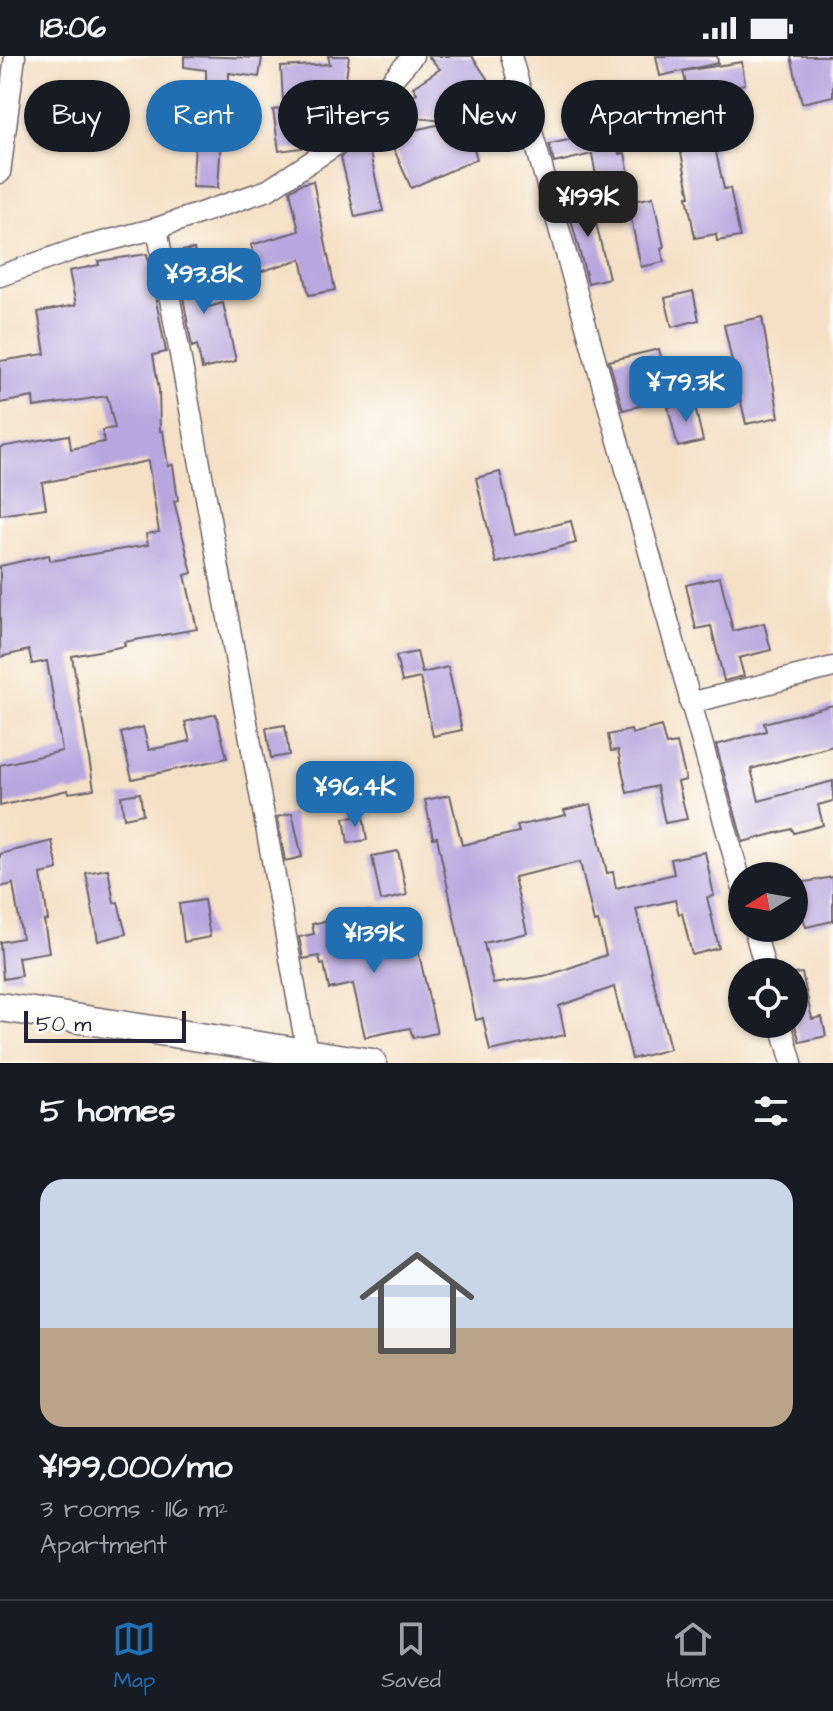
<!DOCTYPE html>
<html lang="en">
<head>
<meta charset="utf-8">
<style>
  :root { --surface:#171b24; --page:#20242c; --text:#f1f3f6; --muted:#9ea1a6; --line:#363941; --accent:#1f6fb2 }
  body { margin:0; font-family:"Architects Daughter",sans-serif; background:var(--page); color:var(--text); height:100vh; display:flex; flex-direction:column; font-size:30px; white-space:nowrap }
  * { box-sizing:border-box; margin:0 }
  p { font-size:26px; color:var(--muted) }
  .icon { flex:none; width:44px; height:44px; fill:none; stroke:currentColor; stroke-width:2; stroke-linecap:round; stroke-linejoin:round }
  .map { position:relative; height:1007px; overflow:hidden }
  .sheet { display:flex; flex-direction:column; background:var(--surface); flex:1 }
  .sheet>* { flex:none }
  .hud { position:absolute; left:24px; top:24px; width:786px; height:72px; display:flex; gap:16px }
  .needle { width:52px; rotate:259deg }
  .fabs { position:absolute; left:728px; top:806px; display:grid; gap:16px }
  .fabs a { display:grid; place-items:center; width:80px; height:80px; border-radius:50%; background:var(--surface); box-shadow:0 2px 6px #0004; font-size:40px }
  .scale { position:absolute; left:24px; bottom:20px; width:162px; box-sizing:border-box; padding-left:8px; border:4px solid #22223b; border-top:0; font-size:22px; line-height:28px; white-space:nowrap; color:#22223b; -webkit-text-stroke:6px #fdfcf7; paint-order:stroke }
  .price { position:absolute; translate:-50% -68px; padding:0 18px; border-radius:16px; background:var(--accent); color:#fff; font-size:26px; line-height:52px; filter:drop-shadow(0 2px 4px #0008) }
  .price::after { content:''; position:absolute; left:50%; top:48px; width:24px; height:18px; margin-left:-12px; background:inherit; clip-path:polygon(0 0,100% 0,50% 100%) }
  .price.selected { background:#222; color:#fff }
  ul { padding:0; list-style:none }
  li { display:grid; align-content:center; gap:16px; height:424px; padding:0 40px }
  li span { display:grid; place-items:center; height:248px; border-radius:24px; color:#555 }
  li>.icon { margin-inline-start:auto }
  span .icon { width:144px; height:144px; fill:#fffc; stroke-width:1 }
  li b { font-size:34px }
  h2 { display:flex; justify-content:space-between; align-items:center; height:96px; padding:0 40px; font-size:34px }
  .chip { padding:0 28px; border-radius:36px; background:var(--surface); box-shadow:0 2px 6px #0004; font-size:28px; line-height:72px }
  .chip.selected { background:var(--accent); color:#fff }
  .status { display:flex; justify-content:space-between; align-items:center; height:56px; padding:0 40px; background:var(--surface); direction:ltr }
  .status svg { height:22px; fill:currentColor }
  .tabs { display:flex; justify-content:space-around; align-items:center; height:112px; border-top:2px solid var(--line); background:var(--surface); font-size:22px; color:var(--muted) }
  .tabs a { display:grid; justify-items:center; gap:4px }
  .tabs .selected { color:var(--accent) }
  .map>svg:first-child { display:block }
  .building { fill:#b8a6df; fill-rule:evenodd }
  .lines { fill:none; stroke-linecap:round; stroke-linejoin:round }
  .minor-casing { stroke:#6c646b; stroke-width:23 }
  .secondary-casing { stroke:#6c646b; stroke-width:31 }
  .minor { stroke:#fff; stroke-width:20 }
  .secondary { stroke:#fff; stroke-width:28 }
</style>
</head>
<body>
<div class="status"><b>18:06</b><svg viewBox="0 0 49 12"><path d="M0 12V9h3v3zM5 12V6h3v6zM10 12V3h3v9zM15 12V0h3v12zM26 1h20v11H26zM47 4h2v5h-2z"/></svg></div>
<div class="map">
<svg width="833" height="1007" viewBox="0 0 833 1007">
  <rect width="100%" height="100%" fill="#fdfcf7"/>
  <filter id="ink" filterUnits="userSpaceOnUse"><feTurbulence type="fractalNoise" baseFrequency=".0125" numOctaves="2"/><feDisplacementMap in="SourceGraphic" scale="16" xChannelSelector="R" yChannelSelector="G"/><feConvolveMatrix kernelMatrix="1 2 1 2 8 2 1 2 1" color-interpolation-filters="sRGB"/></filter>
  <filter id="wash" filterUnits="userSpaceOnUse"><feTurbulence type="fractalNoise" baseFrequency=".006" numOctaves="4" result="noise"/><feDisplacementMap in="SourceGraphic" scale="32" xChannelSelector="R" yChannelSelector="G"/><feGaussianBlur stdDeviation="1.8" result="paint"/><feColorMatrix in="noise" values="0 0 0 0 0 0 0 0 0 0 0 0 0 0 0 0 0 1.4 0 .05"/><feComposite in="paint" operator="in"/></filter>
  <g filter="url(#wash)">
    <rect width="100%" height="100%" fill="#f4e0c4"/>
    <g id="blocks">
      <g class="building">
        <path d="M 184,0 L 262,2 L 259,21 L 229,17 L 229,46 L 223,46 L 224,84 L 221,84 L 218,132 L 192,131 L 195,90 L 198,90 L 198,51 L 206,51 L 206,14 L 184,11 Z"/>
        <path d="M 328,0 L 349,0 L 342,53 L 283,45 L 281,11 L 330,8 Z"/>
        <path d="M 428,0 L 472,0 L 498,39 L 462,64 L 465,63 L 477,103 L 411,132 L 388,80 L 450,66 L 380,57 L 385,52 L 417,37 L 413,31 L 440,13 Z"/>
        <path d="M 656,0 L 717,0 L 718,7 L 660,20 Z"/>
        <path d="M 791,0 L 833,0 L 833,40 L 802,47 Z"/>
        <path d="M 742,6 L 745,28 L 716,33 L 724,65 L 717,67 L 722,90 L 715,92 L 724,133 L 730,132 L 740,181 L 717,185 L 716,178 L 695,182 L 687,140 L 690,140 L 672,54 L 691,49 L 683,15 Z"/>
        <path d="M 296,50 L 302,92 L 279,95 L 273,54 Z"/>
        <path d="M 610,56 L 619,98 L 625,97 L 634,145 L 653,141 L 664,191 L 661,192 L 664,206 L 641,211 L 628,148 L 602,153 L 592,98 L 554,107 L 549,88 L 573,83 L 569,66 Z"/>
        <path d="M 367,84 L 383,155 L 355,161 L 341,101 L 354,87 Z"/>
        <path d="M 313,125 L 335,234 L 309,239 L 301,203 L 259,216 L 251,189 L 299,175 L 290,135 L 301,128 Z"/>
        <path d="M 590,142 L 609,222 L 588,227 L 566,145 Z"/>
        <path d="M 194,193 L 205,252 L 223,247 L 236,305 L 202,313 L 197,289 L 192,291 L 175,196 Z"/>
        <path d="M 147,198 L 166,296 L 153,299 L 159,334 L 160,375 L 163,375 L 168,410 L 173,409 L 178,444 L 174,445 L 192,517 L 185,519 L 197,573 L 124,586 L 125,590 L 72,600 L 94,733 L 69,737 L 68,734 L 0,750 L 0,709 L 62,695 L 47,605 L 32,608 L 29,594 L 0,601 L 0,510 L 49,499 L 50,505 L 148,489 L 146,478 L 159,476 L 148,405 L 42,427 L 46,452 L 0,459 L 0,391 L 69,379 L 71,393 L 104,386 L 102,374 L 115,372 L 107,340 L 34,351 L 33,341 L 0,347 L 0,305 L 45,298 L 38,256 L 76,249 L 69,215 L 99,209 L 98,205 Z"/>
        <path d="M 693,235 L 699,264 L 672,271 L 665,242 Z"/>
        <path d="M 762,261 L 779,361 L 746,368 L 724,269 Z"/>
        <path d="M 659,293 L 671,342 L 623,354 L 609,305 Z"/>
        <path d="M 694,346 L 703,385 L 678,391 L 668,351 Z"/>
        <path d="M 500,416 L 515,479 L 571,465 L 576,487 L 496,507 L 476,422 Z"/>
        <path d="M 720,521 L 733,575 L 764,567 L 771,594 L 739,602 L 744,620 L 724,625 L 711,570 L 696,573 L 686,529 Z"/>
        <path d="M 417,596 L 422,617 L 448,611 L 462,674 L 433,680 L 420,622 L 402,626 L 396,600 Z"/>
        <path d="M 833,649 L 833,690 L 751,713 L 759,745 L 833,725 L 833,745 L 818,749 L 823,769 L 794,777 L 792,773 L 743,786 L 716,689 L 766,675 L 764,667 Z"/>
        <path d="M 216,658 L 227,702 L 132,723 L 121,677 L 143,671 L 149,694 L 190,685 L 185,666 Z"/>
        <path d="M 285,669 L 289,699 L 271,702 L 266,672 Z"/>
        <path d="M 661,670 L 666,689 L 677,687 L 686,724 L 678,726 L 687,763 L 665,767 L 657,730 L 627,737 L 618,694 L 611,695 L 608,679 L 631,674 L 632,678 Z"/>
        <path d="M 140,737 L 143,758 L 124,762 L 121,740 Z"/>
        <path d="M 450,739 L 462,789 L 519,776 L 517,770 L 566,759 L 564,754 L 591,748 L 607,817 L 613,816 L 616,832 L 674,818 L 671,803 L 705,796 L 714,840 L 707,841 L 719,892 L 692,899 L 682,857 L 679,858 L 675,844 L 636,853 L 670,993 L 632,1003 L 614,931 L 559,950 L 565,979 L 490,995 L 483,962 L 476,964 L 437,781 L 433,782 L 425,744 ZM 580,806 L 594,866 L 598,865 L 606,899 L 549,919 L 493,928 L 484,887 L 527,877 L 514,821 Z"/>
        <path d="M 292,757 L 302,801 L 285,805 L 277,761 Z"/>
        <path d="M 363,760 L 367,784 L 348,787 L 344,762 Z"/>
        <path d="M 52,785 L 58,814 L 41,818 L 48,864 L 44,865 L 49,896 L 18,901 L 21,920 L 3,923 L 0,886 L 22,882 L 13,828 L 0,831 L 0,798 Z"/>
        <path d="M 398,795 L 407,839 L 381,845 L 372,800 Z"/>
        <path d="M 108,813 L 114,847 L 118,846 L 126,878 L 98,885 L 86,817 Z"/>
        <path d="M 833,821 L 833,865 L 806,871 L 800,850 L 794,851 L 794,828 Z"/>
        <path d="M 204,844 L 210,881 L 184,886 L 179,848 Z"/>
        <path d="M 370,855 L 378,893 L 416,885 L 437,977 L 413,982 L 410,972 L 365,981 L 353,928 L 329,933 L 324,908 L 321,909 L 319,900 L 303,903 L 299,881 L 314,878 L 312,868 Z"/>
        <path d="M 802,917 L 812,963 L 822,961 L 826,980 L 800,986 L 794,966 L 794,918 Z"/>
      </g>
    </g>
  </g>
  <g filter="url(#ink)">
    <use href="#blocks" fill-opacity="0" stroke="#6c646b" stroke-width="2"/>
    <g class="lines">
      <g class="minor-casing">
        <g id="minor">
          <path d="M 511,0 L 742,830"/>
          <path d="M 0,117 L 15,0"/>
          <path d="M 157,172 L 309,1007"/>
          <path d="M 0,220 L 76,193 L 157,172 L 268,134 L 333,91 L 413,0"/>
          <path d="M 690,647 L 833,611"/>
          <path d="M 754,872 L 766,916"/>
          <path d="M 781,968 L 792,1007"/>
        </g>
      </g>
      <g class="secondary-casing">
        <path id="secondary" d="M 0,951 L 372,1007"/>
      </g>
      <use href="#minor" class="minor"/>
      <use href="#secondary" class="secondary"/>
    </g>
  </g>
</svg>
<div class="fabs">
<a><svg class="needle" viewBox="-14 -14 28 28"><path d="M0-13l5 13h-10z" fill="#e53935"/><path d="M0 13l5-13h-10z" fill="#9ea1a6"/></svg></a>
<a><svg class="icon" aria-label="locate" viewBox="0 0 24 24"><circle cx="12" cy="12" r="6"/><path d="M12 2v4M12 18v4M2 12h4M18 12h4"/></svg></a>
</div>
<div class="scale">50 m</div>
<b class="price selected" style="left:588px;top:183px">¥199K</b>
<b class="price" style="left:204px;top:260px">¥93.8K</b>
<b class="price" style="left:686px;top:368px">¥79.3K</b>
<b class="price" style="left:355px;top:773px">¥96.4K</b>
<b class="price" style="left:374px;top:919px">¥139K</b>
<div class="hud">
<a class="chip">Buy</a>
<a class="chip selected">Rent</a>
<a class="chip">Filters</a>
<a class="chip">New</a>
<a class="chip">Apartment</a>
</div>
</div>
<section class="sheet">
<h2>5 homes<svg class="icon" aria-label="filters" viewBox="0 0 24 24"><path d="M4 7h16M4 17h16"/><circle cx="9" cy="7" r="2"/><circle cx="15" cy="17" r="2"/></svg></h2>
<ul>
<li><span style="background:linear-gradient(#c9d6e8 60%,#b9a48a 0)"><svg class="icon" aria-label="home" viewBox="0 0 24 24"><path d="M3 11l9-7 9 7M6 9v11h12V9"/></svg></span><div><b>¥199,000/mo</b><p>3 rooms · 116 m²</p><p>Apartment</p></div></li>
</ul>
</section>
<nav class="tabs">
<a class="selected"><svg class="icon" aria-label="map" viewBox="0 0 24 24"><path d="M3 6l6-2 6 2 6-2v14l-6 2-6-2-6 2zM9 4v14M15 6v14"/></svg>Map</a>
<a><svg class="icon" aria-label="saved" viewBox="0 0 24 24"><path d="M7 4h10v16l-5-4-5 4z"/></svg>Saved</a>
<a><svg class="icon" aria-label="home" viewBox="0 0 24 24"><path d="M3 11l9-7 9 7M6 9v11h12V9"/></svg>Home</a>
</nav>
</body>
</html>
